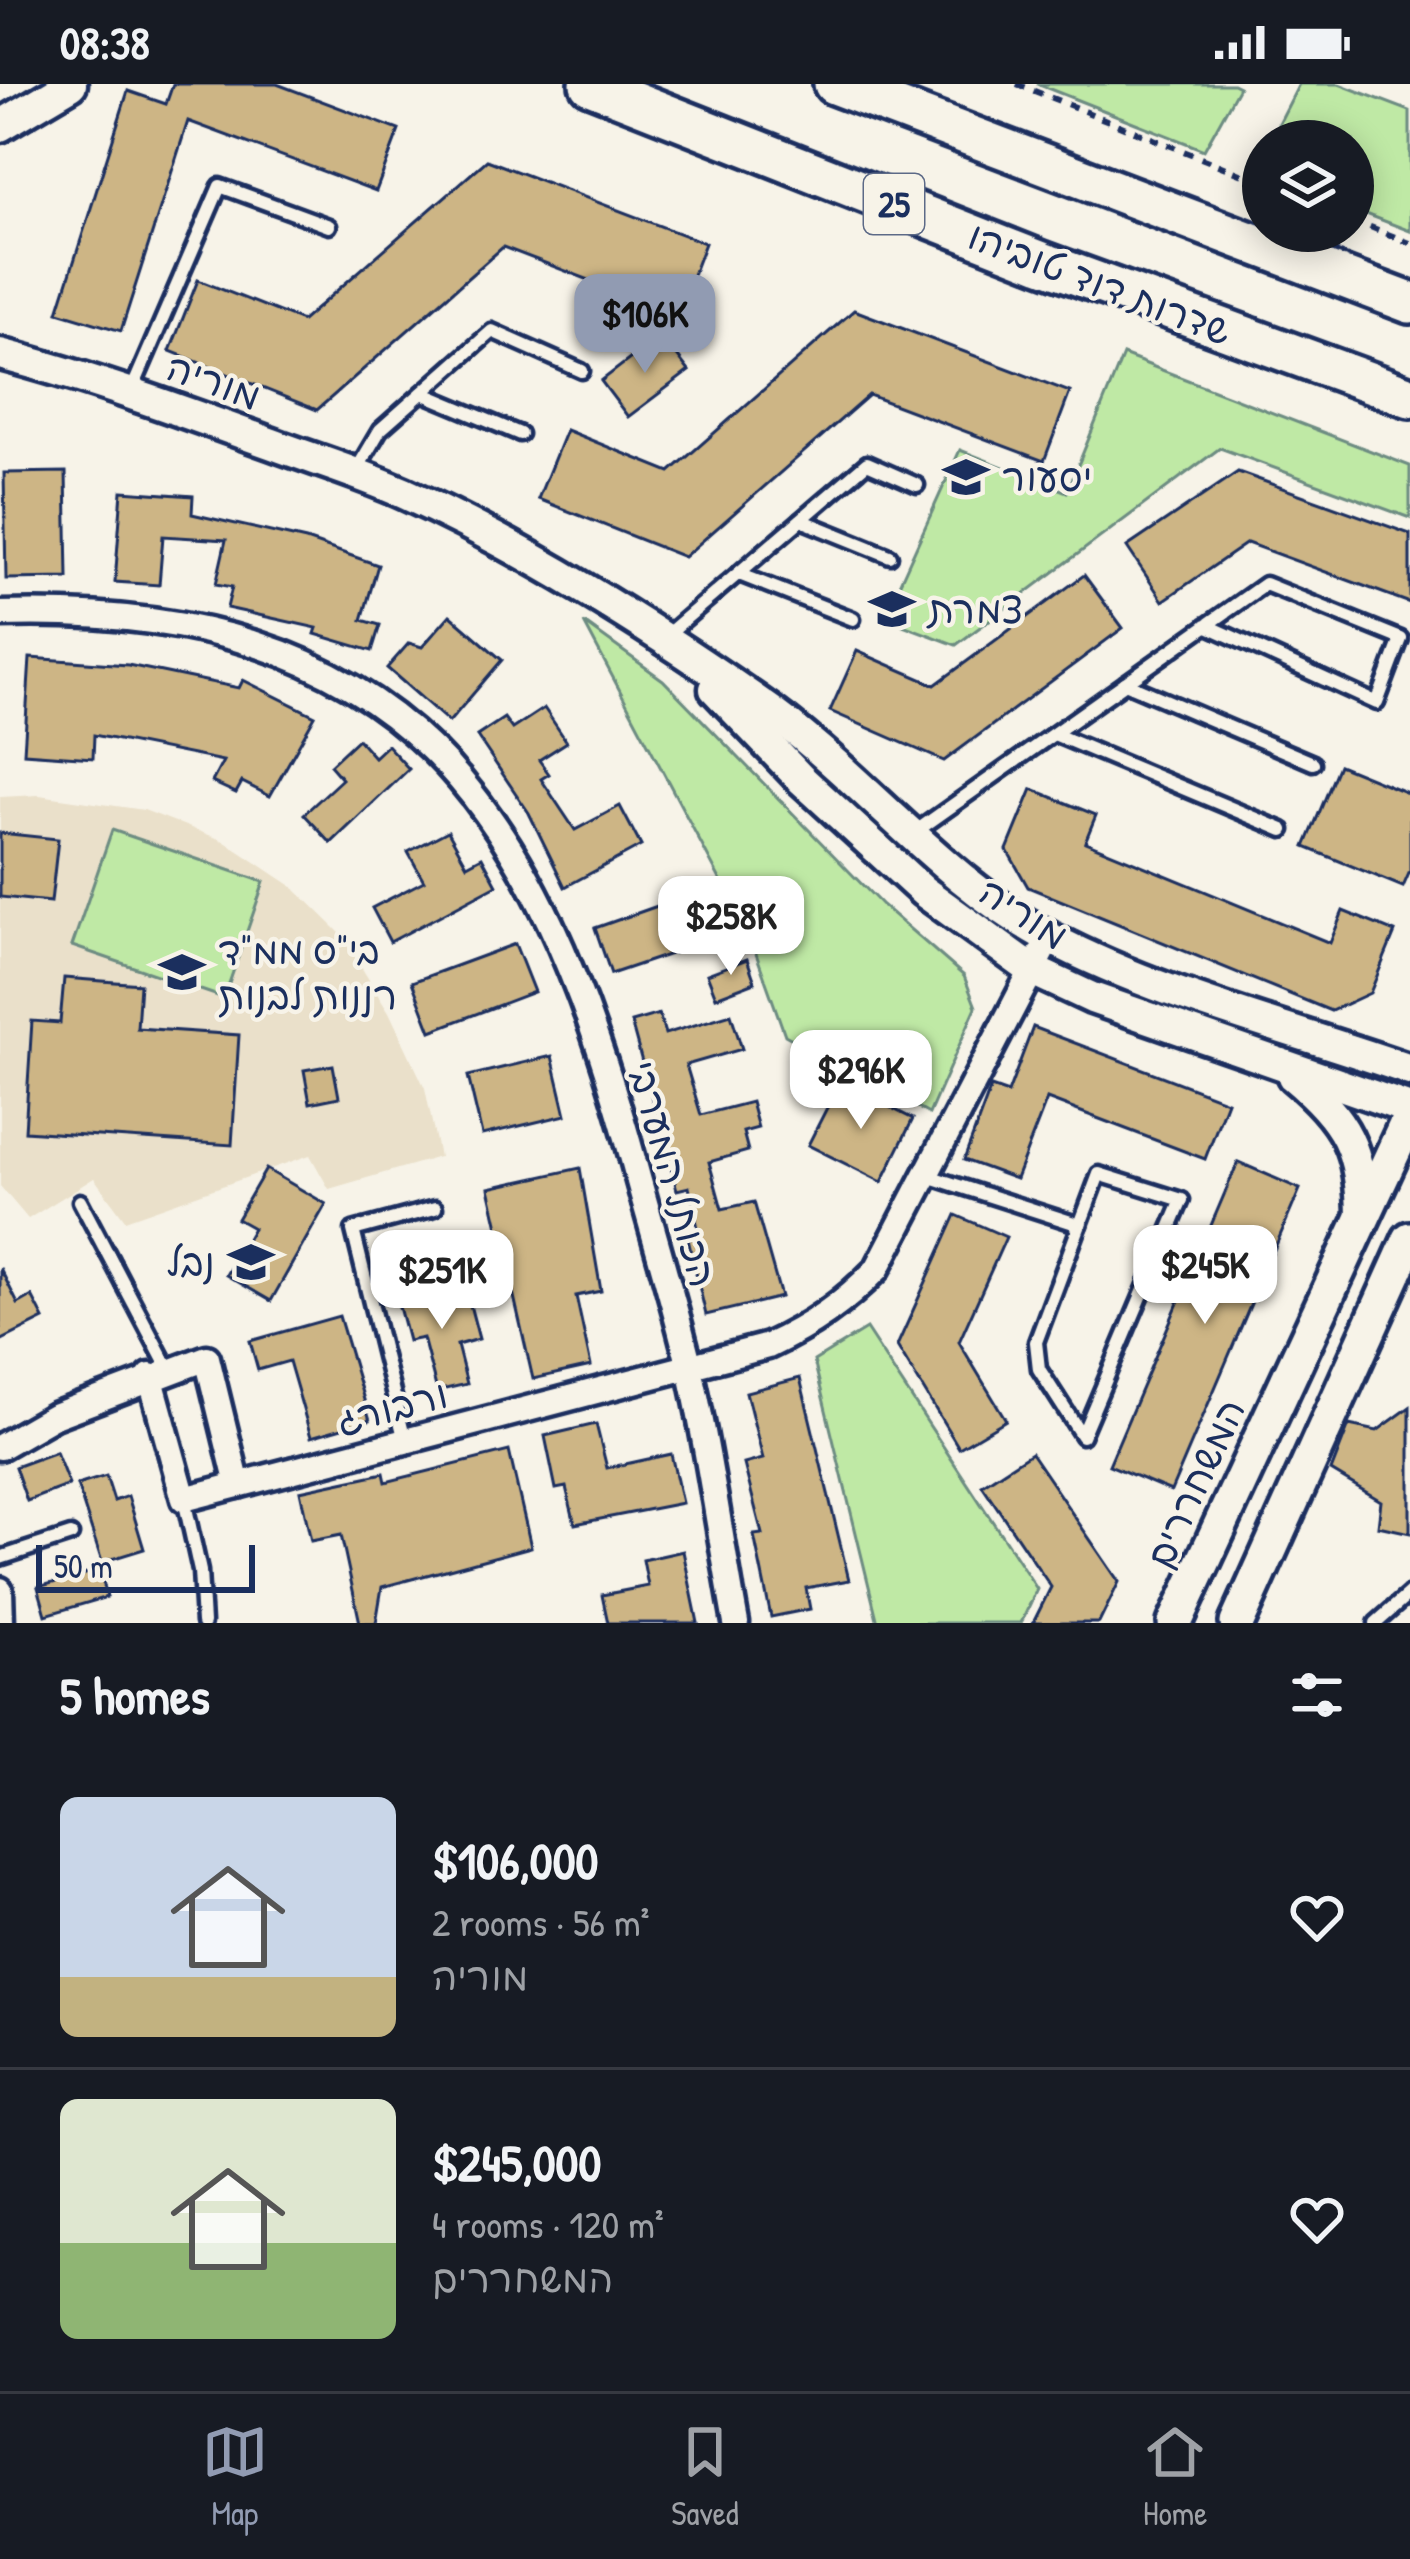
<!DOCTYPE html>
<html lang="en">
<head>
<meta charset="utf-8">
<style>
  :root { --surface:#171b24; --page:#242831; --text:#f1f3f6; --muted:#9ea1a6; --line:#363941; --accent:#919bb2 }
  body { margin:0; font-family:"Patrick Hand","Playpen Sans Hebrew",sans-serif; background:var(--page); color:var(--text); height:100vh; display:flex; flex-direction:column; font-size:45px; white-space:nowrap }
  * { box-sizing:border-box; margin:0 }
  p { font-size:39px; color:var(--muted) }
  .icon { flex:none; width:66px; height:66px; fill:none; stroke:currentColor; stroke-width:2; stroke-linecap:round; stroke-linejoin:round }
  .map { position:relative; height:1539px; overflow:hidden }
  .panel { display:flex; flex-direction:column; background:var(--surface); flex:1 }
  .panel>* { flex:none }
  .controls { position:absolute; left:1242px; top:36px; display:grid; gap:24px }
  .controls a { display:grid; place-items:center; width:132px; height:132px; border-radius:50%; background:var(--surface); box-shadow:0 6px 30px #0003; font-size:60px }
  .scale { position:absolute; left:36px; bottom:30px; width:219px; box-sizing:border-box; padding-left:12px; border:6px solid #1b2f5e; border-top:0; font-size:33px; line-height:42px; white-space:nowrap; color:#1b2f5e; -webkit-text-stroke:9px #f7f3e8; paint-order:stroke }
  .price { position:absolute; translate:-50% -102px; padding:0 27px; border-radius:24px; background:#fff; color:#222; font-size:39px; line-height:78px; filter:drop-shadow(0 3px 6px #0008) }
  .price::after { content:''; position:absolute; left:50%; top:72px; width:36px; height:27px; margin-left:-18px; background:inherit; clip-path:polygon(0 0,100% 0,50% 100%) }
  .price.selected { background:var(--accent); color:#111 }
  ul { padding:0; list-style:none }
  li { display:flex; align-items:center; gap:36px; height:300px; padding:0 60px }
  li+li { border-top:3px solid var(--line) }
  li span { display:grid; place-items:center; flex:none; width:336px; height:240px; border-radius:18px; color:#555 }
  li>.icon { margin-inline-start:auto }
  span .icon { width:144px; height:144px; fill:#fffc; stroke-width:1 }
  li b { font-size:51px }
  h2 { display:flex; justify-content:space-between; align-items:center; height:144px; padding:0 60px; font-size:51px }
  .status { display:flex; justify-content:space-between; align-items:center; height:84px; padding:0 60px; background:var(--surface); direction:ltr }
  .status svg { height:33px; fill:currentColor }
  .menu { display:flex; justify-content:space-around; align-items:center; height:168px; border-top:3px solid var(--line); background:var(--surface); font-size:33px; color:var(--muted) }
  .menu a { display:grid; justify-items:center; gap:6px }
  .menu .selected { color:var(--accent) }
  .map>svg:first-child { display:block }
  .built { fill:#eae0ca }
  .green { fill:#bfe9a5; stroke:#6d8c82; stroke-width:3 }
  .building { fill:#cdb585; stroke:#1b2f5e; stroke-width:3 }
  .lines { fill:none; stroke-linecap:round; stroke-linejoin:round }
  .service-casing { stroke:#1b2f5e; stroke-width:21 }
  .minor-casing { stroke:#1b2f5e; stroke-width:33 }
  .tertiary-casing { stroke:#1b2f5e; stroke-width:39 }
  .secondary-casing { stroke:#1b2f5e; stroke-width:42 }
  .trunk-casing { stroke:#1b2f5e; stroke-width:48 }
  .path { stroke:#1b2f5e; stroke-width:6; stroke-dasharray:9 9; stroke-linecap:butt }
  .service { stroke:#f7f3e8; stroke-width:12 }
  .minor { stroke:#f7f3e8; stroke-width:24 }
  .tertiary { stroke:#f7f3e8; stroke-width:30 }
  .secondary { stroke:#f7f3e8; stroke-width:33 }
  .trunk { stroke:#f7f3e8; stroke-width:39 }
  .labels { text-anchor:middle; stroke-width:9; stroke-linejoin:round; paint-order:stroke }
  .shield { fill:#f7f3e8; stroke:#5d6a87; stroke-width:3 }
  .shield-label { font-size:36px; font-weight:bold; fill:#1b2f5e }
  .street-label { font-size:39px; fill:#1b2f5e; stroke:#f7f3e8 }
  .poi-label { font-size:39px; fill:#1b2f5e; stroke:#f7f3e8; text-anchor:start }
</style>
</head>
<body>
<div class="status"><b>08:38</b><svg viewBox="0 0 49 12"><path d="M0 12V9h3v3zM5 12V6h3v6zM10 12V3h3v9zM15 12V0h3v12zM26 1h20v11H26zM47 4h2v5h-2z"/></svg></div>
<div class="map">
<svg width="1410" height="1539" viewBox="0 0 1410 1539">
  <rect width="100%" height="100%" fill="#f7f3e8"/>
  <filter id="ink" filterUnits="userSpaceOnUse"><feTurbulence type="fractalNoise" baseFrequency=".00833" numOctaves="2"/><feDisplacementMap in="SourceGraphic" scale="24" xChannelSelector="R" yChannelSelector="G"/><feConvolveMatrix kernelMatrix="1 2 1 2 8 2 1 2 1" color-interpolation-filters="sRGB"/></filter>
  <g filter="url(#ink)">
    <path class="built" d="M 39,711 L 144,726 L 222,756 L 293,803 L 340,849 L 389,928 L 425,1004 L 439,1073 L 329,1105 L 310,1071 L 125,1136 L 94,1094 L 28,1135 L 0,1102 L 0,713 Z"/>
    <g class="green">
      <path d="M 1037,0 L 1233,0 L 1239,3 L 1204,66 Z"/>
      <path d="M 1299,0 L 1339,0 L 1410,27 L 1410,147 L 1353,125 L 1353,57 L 1270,57 Z"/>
      <path d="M 1123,271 L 1410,382 L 1410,434 L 1220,364 L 956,561 L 884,534 L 960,366 L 1067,408 Z"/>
      <path d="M 584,539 L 663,596 L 882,821 L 964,892 L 976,923 L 929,1030 L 785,951 L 749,850 Z"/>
      <path d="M 112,746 L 264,798 L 224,914 L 72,862 Z"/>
      <path d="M 866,1245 L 1037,1505 L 1021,1539 L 878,1539 L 814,1277 Z"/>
    </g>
    <g class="building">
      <path d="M 173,0 L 277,0 L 399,46 L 376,107 L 188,37 L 121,247 L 58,228 L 128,7 L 166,20 Z"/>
      <path d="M 487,76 L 705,159 L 678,230 L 503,163 L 317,326 L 170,267 L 198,196 L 302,237 Z"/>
      <path d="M 854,226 L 1070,308 L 1044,377 L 869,311 L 684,473 L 538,415 L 566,346 L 670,388 Z"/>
      <path d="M 661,251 L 689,287 L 628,333 L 601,297 Z"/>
      <path d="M 66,388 L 68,494 L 6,495 L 4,389 Z"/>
      <path d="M 1238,388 L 1410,450 L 1410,519 L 1247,459 L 1163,517 L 1127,463 Z"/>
      <path d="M 122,407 L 193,412 L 192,430 L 306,456 L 378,481 L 362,536 L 380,541 L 372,567 L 315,550 L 317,544 L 227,524 L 232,503 L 216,500 L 226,456 L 163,452 L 159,501 L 115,498 Z"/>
      <path d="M 1084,491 L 1123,544 L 944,677 L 830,627 L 857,567 L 935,601 Z"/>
      <path d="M 450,531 L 502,576 L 449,638 L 387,584 L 409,559 L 422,563 Z"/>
      <path d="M 30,574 L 128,581 L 239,604 L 243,596 L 315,632 L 270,712 L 242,698 L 236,709 L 212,698 L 223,677 L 94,651 L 93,674 L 24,669 Z"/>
      <path d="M 544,624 L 567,658 L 539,676 L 549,690 L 541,695 L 575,746 L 620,722 L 641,762 L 565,803 L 529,729 L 477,652 L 504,634 L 512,645 Z"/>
      <path d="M 358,655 L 374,673 L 387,661 L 409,685 L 331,759 L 304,730 L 342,695 L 330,681 Z"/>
      <path d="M 1339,681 L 1410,710 L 1410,787 L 1403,803 L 1305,763 Z"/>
      <path d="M 1032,705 L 1096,731 L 1085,758 L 1330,859 L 1343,827 L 1395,848 L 1370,909 L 1331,927 L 1028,803 L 1007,766 Z"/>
      <path d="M 448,747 L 467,781 L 482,773 L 497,801 L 390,858 L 372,824 L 424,797 L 408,768 Z"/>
      <path d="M 0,749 L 58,755 L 51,818 L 0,813 Z"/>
      <path d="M 683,813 L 700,860 L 611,890 L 595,844 Z"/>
      <path d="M 515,860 L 534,908 L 431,947 L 412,898 Z"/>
      <path d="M 747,875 L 755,898 L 716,913 L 707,890 Z"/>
      <path d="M 64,894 L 140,900 L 137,944 L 239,951 L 232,1061 L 25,1047 L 32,937 L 60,939 Z"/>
      <path d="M 659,930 L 665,950 L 731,930 L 742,965 L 686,981 L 701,1031 L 751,1018 L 758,1044 L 743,1048 L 748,1067 L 709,1078 L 722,1125 L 754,1118 L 781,1213 L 706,1231 L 688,1155 L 700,1153 L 689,1103 L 677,1106 L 631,938 Z"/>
      <path d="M 1033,943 L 1227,1017 L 1205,1075 L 1047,1015 L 1016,1095 L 964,1076 L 991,1003 L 1008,1009 Z"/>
      <path d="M 552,972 L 566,1031 L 482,1051 L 468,992 Z"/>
      <path d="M 333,981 L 339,1013 L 310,1019 L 304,986 Z"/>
      <path d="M 840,998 L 913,1035 L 882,1098 L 808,1061 Z"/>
      <path d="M 1238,1078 L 1300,1105 L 1171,1407 L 1109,1381 Z"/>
      <path d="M 580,1084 L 601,1207 L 576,1212 L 591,1282 L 533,1295 L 489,1104 Z"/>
      <path d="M 266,1085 L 326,1120 L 271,1217 L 226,1191 L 253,1144 L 237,1135 Z"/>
      <path d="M 956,1131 L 1006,1153 L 959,1258 L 1006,1336 L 959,1364 L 897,1262 Z"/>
      <path d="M 0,1184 L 18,1220 L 32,1212 L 44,1235 L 0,1257 Z"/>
      <path d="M 465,1202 L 479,1255 L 457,1261 L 467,1300 L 437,1307 L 423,1254 L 408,1257 L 398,1219 Z"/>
      <path d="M 339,1232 L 370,1336 L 311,1353 L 289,1277 L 258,1286 L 250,1257 Z"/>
      <path d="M 800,1294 L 849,1496 L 806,1504 L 810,1525 L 771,1533 L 754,1451 L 762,1450 L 744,1380 L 763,1375 L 746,1308 Z"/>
      <path d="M 1410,1323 L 1410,1449 L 1378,1442 L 1381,1417 L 1331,1387 L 1349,1341 L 1377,1347 Z"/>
      <path d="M 596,1340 L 607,1384 L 671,1370 L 682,1419 L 575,1440 L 566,1403 L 556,1405 L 545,1352 Z"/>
      <path d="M 509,1367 L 531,1463 L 382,1503 L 376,1539 L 360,1539 L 341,1451 L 311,1457 L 300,1407 L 384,1389 L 386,1398 Z"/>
      <path d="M 56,1368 L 69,1401 L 27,1417 L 15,1383 Z"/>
      <path d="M 1031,1369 L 1119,1498 L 1099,1539 L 1033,1539 L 1051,1503 L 982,1401 Z"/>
      <path d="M 106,1392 L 114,1417 L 128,1412 L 144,1465 L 102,1478 L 77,1401 Z"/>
      <path d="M 683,1467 L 698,1539 L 608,1539 L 602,1511 L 648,1502 L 643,1476 Z"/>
      <path d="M 100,1486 L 107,1513 L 46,1531 L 38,1503 Z"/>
    </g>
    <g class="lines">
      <g class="service-casing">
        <g id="service">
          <path d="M 131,308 L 220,102 L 329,142"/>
          <path d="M 422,309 L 520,350"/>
          <path d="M 354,390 L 380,346 L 492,247 L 582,287"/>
          <path d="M 801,436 L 890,472"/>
          <path d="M 739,490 L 853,535"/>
          <path d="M 663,554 L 867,379 L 917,401"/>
          <path d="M 1125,599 L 1313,679"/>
          <path d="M 1054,650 L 1283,746"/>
          <path d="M 915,748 L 1265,500 L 1401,555 L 1377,619 L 1206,541"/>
          <path d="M 1099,1090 L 1182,1116 L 1082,1352 L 1039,1285 L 1036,1258 Z"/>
          <path d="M 928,1092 L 1080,1141"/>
          <path d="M 80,1117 L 169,1286"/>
          <path d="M 405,1357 L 353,1146 L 435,1124"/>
          <path d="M 184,1415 L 200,1487 L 203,1539"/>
          <path d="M 0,1474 L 71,1451"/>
          <path d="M 1376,1539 L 1410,1509"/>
        </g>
      </g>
      <g class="minor-casing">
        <g id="minor">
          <path d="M 0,530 C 405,518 536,720 634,1079 C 652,1146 673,1213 689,1280 C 709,1365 720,1453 736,1539"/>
          <path d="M 150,1292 L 184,1415 L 768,1262 C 811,1242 844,1219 877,1185 L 1049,854"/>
          <path d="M 0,1363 L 54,1332 L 207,1274 L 238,1401"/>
          <path d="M 0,1506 L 1,1539"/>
        </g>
      </g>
      <g class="tertiary-casing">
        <g id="tertiary">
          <path d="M 0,42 L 71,0"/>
          <path d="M 0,270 C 91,294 179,326 267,358 C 312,375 360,389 404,409 C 527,465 644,539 755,616 C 859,687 939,796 1052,855 C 1158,911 1296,946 1410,986"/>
          <path d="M 715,605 L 801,695 L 923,807 L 1032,886 L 1092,914 L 1410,1025"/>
          <path d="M 1293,992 C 1346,1036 1362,1066 1362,1135"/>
        </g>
      </g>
      <g class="secondary-casing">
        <g id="secondary">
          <path d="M 1175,1539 L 1410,1032"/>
          <path d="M 1237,1539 L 1410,1155"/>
        </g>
      </g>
      <g class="trunk-casing">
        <g id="trunk">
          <path d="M 590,0 L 1042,178 L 1410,313"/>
          <path d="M 834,0 L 1410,219"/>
        </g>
      </g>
      <g class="path">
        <path d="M 1017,0 L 1263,99"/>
        <path d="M 1353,136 L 1410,159"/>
      </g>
      <use href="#service" class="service"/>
      <use href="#minor" class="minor"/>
      <use href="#tertiary" class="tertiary"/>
      <use href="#secondary" class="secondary"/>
      <use href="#trunk" class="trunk"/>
    </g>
  </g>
  <defs>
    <g id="school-bare" transform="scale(3.6)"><path d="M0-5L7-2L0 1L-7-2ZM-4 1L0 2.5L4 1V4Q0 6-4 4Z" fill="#1b2f5e" stroke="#f7f3e8" stroke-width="2.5" paint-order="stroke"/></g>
  </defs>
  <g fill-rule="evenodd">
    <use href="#school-bare" x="966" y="393"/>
    <use href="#school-bare" x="892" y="525"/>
    <use href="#school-bare" x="182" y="888"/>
    <use href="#school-bare" x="251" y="1178"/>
  </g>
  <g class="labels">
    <rect class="shield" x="864" y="90" width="60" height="60" rx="9"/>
    <g class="shield-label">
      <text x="894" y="133">25</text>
    </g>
    <g class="street-label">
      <text transform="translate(1100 199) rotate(21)" y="14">שדרות דוד טוביהו</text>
      <text transform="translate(214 297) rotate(20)" y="14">מוריה</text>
      <text transform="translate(1024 829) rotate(33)" y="14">מוריה</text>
      <text transform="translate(673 1090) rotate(74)" y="14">הכותל המערבי</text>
      <text transform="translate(392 1323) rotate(-15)" y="14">ורבורג</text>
      <text transform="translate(1195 1399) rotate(-65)" y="14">המשחררים</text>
    </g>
    <g class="poi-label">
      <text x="1002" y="407">יסעור</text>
      <text x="928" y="539">צמרת</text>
      <text x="218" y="880">בי"ס ממ"ד<tspan x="218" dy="45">רננות לבנות</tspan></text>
      <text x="215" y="1192" text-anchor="end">נבל</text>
    </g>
  </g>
</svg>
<div class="controls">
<a><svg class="icon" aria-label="layers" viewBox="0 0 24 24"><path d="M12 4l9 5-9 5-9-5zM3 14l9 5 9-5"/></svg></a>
</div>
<div class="scale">50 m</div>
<b class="price selected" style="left:645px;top:292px">$106K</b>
<b class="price" style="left:731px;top:894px">$258K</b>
<b class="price" style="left:861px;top:1048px">$296K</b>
<b class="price" style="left:1205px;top:1243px">$245K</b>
<b class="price" style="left:442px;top:1248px">$251K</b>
</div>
<section class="panel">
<h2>5 homes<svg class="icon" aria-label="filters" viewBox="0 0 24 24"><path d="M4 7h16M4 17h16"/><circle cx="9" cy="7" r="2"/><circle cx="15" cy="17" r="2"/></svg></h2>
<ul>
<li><span style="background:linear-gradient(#c9d6e8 75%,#c2b280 0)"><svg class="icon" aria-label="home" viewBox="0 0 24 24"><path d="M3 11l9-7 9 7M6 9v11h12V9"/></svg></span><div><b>$106,000</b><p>2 rooms · 56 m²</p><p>מוריה</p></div><svg class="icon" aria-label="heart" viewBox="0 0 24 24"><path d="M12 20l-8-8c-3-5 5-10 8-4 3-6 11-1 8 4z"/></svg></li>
<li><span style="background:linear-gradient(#dfe7d0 60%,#8fb573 0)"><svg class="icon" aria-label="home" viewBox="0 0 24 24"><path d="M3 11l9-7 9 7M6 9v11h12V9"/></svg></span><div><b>$245,000</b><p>4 rooms · 120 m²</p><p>המשחררים</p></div><svg class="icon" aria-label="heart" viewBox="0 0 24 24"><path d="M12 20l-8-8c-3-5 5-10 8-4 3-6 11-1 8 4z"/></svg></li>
</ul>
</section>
<nav class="menu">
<a class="selected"><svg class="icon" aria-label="map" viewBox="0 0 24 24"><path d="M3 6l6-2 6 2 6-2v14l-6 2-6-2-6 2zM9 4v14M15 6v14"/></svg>Map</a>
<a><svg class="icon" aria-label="saved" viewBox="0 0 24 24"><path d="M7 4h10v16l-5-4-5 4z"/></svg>Saved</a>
<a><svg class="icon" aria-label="home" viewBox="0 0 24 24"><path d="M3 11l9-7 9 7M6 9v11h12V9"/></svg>Home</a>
</nav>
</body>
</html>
